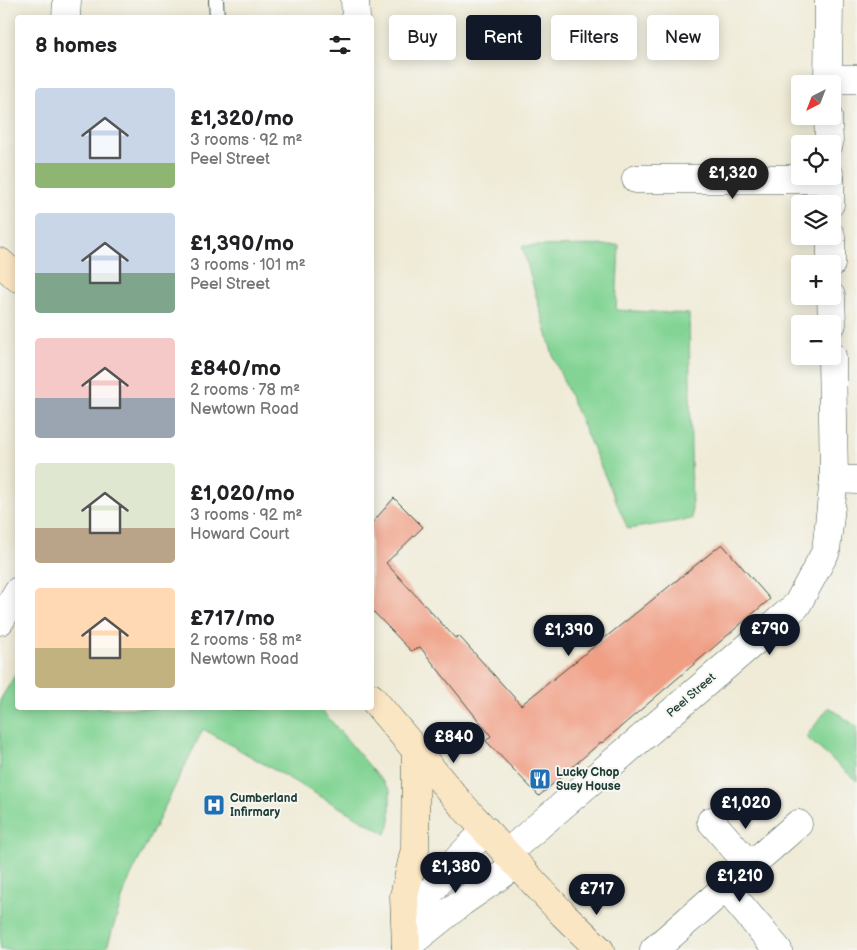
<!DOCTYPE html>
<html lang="en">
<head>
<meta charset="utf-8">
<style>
  :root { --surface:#fff; --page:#f6f6f6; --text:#202124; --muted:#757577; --accent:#111827 }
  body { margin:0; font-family:"Balsamiq Sans",sans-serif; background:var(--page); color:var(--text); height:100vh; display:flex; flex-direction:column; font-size:19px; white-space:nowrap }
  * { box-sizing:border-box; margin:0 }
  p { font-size:16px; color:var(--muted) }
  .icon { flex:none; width:28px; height:28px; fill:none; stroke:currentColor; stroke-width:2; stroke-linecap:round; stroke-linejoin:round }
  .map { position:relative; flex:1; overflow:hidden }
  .panel { position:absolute; left:15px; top:15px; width:359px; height:695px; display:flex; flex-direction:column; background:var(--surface); border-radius:5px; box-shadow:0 2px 12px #0003 }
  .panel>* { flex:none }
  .guide { position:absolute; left:389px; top:15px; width:392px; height:45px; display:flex; gap:10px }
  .needle { width:32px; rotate:222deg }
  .buttons { position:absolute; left:791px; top:75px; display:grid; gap:10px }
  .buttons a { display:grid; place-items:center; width:50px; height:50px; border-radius:5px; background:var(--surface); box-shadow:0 2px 12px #0003; font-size:25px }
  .price { position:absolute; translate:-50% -42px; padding:0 11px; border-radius:18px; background:var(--accent); color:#fff; font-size:16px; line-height:32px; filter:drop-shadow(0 1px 2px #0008) }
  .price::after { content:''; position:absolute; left:50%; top:30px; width:15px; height:11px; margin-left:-8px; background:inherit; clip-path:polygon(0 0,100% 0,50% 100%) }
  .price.on { background:#222; color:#fff }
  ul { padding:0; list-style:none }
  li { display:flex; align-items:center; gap:15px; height:125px; padding:0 20px }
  li span { display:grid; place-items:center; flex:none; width:140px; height:100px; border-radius:5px; color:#555 }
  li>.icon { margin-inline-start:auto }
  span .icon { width:60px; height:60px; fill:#fffc; stroke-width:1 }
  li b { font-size:21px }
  h2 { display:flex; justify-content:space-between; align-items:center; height:60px; padding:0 20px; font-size:21px }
  .pill { padding:0 18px; border-radius:5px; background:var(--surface); box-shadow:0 2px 12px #0003; font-size:18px; line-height:45px }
  .pill.on { background:var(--accent); color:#fff }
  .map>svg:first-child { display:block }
  .green { fill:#83d494; stroke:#518864 }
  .building { fill:#f09f85 }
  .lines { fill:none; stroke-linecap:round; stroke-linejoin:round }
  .service-casing { stroke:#3e574c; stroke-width:16 }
  .minor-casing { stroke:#3e574c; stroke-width:29 }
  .secondary-casing { stroke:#3e574c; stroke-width:29 }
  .service { stroke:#fff; stroke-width:14 }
  .minor { stroke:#fff; stroke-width:28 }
  .secondary { stroke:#fbe6c4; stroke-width:28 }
  .labels { text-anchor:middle; stroke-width:4; stroke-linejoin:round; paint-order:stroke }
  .street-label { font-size:12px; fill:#1f3d34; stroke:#f6f6f2 }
  .poi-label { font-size:12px; font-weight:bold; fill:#1f3d34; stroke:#f6f6f2; text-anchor:start }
</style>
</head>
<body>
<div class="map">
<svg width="857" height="950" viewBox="0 0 857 950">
  <rect width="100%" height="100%" fill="#f6f6f2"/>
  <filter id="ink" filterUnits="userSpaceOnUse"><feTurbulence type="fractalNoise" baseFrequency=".02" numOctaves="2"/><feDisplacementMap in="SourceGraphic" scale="10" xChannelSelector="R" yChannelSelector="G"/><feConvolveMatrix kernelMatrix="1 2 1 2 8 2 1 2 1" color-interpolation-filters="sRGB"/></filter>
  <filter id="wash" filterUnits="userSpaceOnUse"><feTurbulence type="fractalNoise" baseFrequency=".0096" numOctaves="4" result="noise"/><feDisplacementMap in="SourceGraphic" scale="20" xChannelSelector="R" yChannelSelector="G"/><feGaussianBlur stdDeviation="1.12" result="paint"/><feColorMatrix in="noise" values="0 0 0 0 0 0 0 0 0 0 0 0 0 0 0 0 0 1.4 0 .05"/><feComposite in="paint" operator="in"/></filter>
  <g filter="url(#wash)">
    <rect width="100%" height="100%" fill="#efebd7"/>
    <g class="green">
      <path d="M 619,245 L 616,310 L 689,314 L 692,519 L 628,529 L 554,359 L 522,246 Z"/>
      <path d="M 17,672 L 18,708 L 320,708 L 390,790 L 390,822 L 386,834 L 203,729 L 127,884 L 106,950 L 0,950 L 0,700 Z"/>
      <path d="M 829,707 L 857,727 L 857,781 L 806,737 Z"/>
    </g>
    <g id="blocks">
      <path class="building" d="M 394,498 L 423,527 L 386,563 L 455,638 L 459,636 L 521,705 L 722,544 L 770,599 L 602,743 L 601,742 L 539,796 L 486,741 L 491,736 L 420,647 L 411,651 L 371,609 L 371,524 Z"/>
    </g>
  </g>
  <g filter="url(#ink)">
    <use href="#blocks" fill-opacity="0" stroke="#3e574c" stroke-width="1"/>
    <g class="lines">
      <g class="service-casing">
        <path id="service" d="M 216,0 L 217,18"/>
      </g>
      <g class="minor-casing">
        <g id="minor">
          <path d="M 355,0 L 356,18"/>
          <path d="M 66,18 L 67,0"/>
          <path d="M 827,79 L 857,79"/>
          <path d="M 828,84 L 829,0"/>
          <path d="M 828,116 L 829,144"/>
          <path d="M 830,176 L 830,204"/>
          <path d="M 636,179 L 830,179"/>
          <path d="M 831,236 L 831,264"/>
          <path d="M 831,296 L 832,324"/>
          <path d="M 834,479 L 857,480"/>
          <path d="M 0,621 L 18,591"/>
          <path d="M 711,821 L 750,866"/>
          <path d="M 507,853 L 797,605 L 826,551 L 834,479 L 832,356"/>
          <path d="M 725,887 L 778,950"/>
          <path d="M 407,944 L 417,910 L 449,868 L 486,830"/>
          <path d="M 406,947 L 462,902 L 517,864"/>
          <path d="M 654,950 L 798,824"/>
        </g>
      </g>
      <g class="secondary-casing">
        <g id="secondary">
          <path d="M 0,262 L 18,278"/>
          <path d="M 371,697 L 461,804 L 563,914 L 600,950"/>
          <path d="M 406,947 L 404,896 L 415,849 L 416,750"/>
        </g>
      </g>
      <use href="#service" class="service"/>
      <use href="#minor" class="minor"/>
      <use href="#secondary" class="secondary"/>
    </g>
  </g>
  <defs>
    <g id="restaurant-square" transform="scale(1.125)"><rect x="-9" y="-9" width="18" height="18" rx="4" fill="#1f6fb2" stroke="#f6f6f2"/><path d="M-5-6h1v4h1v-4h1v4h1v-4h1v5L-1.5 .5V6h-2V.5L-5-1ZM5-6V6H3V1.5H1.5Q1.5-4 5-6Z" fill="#fff"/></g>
    <g id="hospital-square" transform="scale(1.125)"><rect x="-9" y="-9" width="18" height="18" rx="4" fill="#1f6fb2" stroke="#f6f6f2"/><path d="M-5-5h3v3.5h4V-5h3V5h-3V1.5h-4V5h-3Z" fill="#fff"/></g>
  </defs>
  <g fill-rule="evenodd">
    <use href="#restaurant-square" x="540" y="779"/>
    <use href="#hospital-square" x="214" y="805"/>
  </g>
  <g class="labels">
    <g class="street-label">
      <text transform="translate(691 695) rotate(-41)" y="4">Peel Street</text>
    </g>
    <g class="poi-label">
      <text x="556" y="776">Lucky Chop<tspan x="556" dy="14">Suey House</tspan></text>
      <text x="230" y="802">Cumberland<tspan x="230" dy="14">Infirmary</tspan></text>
    </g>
  </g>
</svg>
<div class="buttons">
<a><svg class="needle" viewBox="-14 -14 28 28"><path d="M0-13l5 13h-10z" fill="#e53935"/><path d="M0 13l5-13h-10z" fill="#757577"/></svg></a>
<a><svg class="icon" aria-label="locate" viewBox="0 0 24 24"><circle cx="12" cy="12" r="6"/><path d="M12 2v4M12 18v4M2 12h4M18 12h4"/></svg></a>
<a><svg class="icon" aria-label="layers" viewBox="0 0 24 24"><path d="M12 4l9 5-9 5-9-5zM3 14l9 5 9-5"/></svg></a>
<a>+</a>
<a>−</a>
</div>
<b class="price on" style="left:733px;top:200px">£1,320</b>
<b class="price" style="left:770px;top:656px">£790</b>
<b class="price" style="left:569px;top:657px">£1,390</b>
<b class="price" style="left:454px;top:764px">£840</b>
<b class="price" style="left:746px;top:830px">£1,020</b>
<b class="price" style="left:456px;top:894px">£1,380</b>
<b class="price" style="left:740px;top:903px">£1,210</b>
<b class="price" style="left:597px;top:916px">£717</b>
<div class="guide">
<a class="pill">Buy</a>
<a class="pill on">Rent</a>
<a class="pill">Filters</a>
<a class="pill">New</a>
</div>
<section class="panel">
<h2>8 homes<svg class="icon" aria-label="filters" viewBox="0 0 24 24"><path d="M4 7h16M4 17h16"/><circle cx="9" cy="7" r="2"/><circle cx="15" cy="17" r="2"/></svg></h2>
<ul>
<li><span style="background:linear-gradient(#c9d6e8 75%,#8fb573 0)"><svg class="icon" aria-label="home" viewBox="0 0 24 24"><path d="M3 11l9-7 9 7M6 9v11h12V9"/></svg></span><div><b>£1,320/mo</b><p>3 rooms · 92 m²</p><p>Peel Street</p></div></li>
<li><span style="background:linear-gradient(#c9d6e8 60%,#7fa58c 0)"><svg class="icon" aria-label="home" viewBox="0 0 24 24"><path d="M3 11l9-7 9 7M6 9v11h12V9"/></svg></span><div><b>£1,390/mo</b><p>3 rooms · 101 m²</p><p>Peel Street</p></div></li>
<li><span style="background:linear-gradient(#f6c9c9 60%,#9aa5b1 0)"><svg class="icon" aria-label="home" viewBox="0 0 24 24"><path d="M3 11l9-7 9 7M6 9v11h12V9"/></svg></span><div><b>£840/mo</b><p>2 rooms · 78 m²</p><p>Newtown Road</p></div></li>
<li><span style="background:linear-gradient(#dfe7d0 65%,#b9a48a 0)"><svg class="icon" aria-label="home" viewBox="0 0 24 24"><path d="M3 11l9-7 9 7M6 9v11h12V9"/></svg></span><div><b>£1,020/mo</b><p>3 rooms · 92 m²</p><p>Howard Court</p></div></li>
<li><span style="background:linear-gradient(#ffd9b3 60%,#c2b280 0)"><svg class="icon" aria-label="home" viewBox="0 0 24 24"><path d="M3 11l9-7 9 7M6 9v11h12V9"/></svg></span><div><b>£717/mo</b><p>2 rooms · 58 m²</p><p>Newtown Road</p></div></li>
</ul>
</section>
</div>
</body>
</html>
